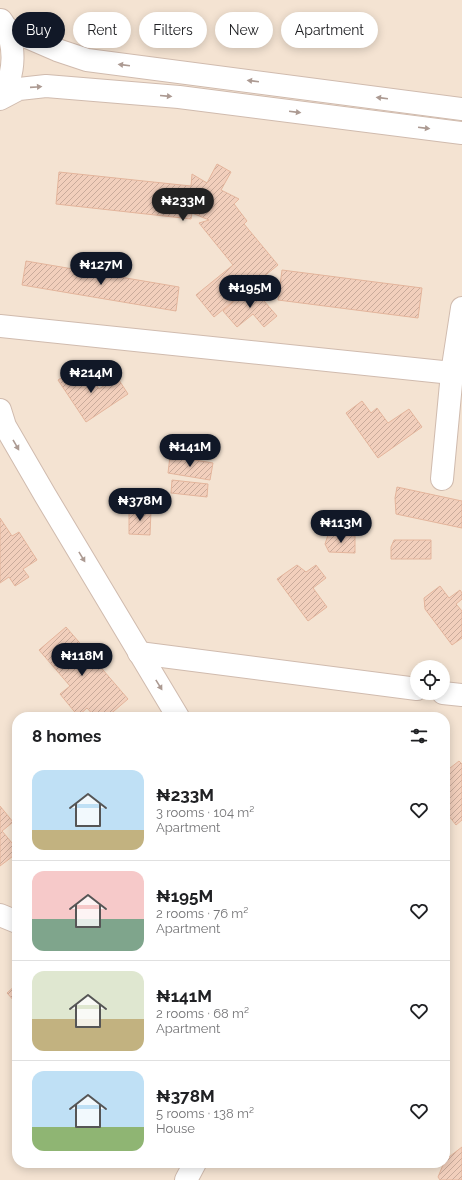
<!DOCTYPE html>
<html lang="en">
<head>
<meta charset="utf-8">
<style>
  :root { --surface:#fff; --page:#f6f6f6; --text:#202124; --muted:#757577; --line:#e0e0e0; --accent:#111827 }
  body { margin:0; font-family:Raleway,sans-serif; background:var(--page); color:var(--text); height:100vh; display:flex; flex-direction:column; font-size:15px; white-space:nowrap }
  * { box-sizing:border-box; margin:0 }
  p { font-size:13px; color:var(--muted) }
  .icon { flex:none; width:22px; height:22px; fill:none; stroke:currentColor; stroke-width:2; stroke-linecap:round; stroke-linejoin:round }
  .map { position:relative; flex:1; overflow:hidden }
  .drawer { position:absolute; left:12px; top:712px; width:438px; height:456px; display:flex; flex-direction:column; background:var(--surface); border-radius:16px; box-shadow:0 2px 10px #0003 }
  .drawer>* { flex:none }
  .guide { position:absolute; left:12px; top:12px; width:438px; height:36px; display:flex; gap:8px }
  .controls { position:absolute; left:410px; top:660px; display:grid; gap:8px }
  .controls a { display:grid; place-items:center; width:40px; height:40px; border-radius:50%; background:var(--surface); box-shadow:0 2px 10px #0003; font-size:20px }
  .price { position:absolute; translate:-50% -34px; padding:0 9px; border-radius:14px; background:var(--accent); color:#fff; font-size:13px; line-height:26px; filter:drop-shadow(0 1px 2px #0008) }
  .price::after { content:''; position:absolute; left:50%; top:24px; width:12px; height:9px; margin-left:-6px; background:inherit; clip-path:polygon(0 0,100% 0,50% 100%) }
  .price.on { background:#222; color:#fff }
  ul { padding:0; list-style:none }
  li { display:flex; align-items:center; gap:12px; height:100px; padding:0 20px }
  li+li { border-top:1px solid var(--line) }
  li span { display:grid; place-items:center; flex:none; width:112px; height:80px; border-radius:12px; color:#555 }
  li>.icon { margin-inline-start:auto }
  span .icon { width:48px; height:48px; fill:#fffc; stroke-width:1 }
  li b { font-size:17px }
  h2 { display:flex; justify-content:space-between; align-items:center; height:48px; padding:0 20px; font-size:17px }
  .pill { padding:0 14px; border-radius:18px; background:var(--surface); box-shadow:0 2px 10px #0003; font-size:14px; line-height:36px }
  .pill.on { background:var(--accent); color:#fff }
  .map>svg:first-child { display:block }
  .residential { fill:#f4e3d2; fill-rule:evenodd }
  .building { fill:url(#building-hatch); stroke:#e4b59c }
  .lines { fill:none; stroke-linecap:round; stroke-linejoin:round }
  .minor-casing { stroke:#d0bbae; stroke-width:24 }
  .minor { stroke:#fff; stroke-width:22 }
  .oneway { fill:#ac9a92 }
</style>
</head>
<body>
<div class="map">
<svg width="462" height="1180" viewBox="0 0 462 1180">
  <defs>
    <pattern id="building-hatch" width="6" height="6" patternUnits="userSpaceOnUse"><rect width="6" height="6" fill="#f2cfbc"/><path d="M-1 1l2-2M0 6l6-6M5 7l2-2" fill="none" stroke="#c9ab9b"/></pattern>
  </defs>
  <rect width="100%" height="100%" fill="#fcf2e4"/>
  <path class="residential" d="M 0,0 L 462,0 L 462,1180 L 0,1180 ZM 417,667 L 443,667 L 443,693 L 417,693 ZM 17,717 L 445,717 L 445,1163 L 17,1163 Z"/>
  <g class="building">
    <path d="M 217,164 L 231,172 L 221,190 L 239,199 L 234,204 L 247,221 L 244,224 L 278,265 L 214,317 L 196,295 L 233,265 L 199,223 L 209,220 L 192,213 L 191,219 L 56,204 L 59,172 L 191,186 L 192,174 L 207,183 Z"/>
    <path d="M 26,261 L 179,287 L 176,311 L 22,285 Z"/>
    <path d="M 282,270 L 422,288 L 418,318 L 278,300 Z"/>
    <path d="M 251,286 L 277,316 L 264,327 L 253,314 L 237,327 L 223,311 Z"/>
    <path d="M 75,369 L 82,380 L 90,375 L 99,389 L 117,377 L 128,394 L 86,422 L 58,380 Z"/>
    <path d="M 362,401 L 371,413 L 377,408 L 388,423 L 409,409 L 422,427 L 378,458 L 346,413 Z"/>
    <path d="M 170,456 L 213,463 L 210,480 L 168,473 Z"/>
    <path d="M 172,480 L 208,484 L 207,497 L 171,493 Z"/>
    <path d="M 397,487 L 462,501 L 462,528 L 396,514 L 395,498 Z"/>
    <path d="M 129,510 L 151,510 L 150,535 L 129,534 Z"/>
    <path d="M 0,518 L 12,536 L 19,532 L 37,560 L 23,569 L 29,577 L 15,586 L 9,577 L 0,583 Z"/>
    <path d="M 328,535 L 355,536 L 355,553 L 329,552 L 325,544 Z"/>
    <path d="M 394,540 L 431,540 L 431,559 L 391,559 L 391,547 Z"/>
    <path d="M 297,565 L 306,572 L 316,565 L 326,578 L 313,588 L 327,607 L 308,621 L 277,579 Z"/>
    <path d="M 440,586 L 449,598 L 460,590 L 462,593 L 462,599 L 456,604 L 462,611 L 462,638 L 452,645 L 425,609 L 424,598 Z"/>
    <path d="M 66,627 L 128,699 L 107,717 L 95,717 L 87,708 L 78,716 L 60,694 L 70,686 L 39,650 Z"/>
    <path d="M 459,761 L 462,764 L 462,820 L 456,825 L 445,811 L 445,802 L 449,798 L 445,793 L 445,772 Z"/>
    <path d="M 0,806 L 13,822 L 2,831 L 17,849 L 17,853 L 0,866 Z"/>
    <path d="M 17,984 L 17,1004 L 7,993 Z"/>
    <path d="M 462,1147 L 462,1180 L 440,1180 L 438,1177 L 445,1160 Z"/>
  </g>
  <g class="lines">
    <g class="minor-casing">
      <g id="minor">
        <path d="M 6,28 L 57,50 L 87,60 L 462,109"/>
        <path d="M 0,98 C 16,75 17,42 1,20"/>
        <path d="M 0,99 L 19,89 L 46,86 L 179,97 L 462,133"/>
        <path d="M 0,326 L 452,373"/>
        <path d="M 0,410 L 5,426 L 45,495 L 178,717"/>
        <path d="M 442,479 L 452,373 L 462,308"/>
        <path d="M 139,653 L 417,689"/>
        <path d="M 443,693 L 462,695"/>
        <path d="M 0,915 L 17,922"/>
        <path d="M 186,1180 L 195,1163"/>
      </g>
    </g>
    <use href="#minor" class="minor"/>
  </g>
  <defs><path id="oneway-solid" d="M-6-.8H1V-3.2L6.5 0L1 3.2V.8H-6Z"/></defs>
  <g class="oneway">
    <use href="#oneway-solid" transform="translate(124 65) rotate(-173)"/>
    <use href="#oneway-solid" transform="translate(253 81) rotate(-173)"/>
    <use href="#oneway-solid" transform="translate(36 87) rotate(-4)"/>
    <use href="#oneway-solid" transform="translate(166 96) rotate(5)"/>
    <use href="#oneway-solid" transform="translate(382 98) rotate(-173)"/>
    <use href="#oneway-solid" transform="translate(295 112) rotate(7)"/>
    <use href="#oneway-solid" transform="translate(424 128) rotate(7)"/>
    <use href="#oneway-solid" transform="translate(16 445) rotate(60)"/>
    <use href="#oneway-solid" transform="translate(82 557) rotate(59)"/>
    <use href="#oneway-solid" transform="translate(159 685) rotate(58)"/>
  </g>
</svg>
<div class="controls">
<a><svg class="icon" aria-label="locate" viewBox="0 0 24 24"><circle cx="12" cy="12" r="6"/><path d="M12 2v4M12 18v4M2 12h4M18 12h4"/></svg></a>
</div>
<b class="price on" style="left:183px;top:222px">₦233M</b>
<b class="price" style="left:101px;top:286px">₦127M</b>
<b class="price" style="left:250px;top:309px">₦195M</b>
<b class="price" style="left:91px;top:394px">₦214M</b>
<b class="price" style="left:190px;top:468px">₦141M</b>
<b class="price" style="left:140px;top:522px">₦378M</b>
<b class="price" style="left:341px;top:544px">₦113M</b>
<b class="price" style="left:82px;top:677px">₦118M</b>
<div class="guide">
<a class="pill on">Buy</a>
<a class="pill">Rent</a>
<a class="pill">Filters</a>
<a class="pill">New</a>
<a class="pill">Apartment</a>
</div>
<section class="drawer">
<h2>8 homes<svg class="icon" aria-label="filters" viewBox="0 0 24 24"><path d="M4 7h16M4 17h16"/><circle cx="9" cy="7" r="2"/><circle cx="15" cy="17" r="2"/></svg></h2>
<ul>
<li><span style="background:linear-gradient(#bfe0f5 75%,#c2b280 0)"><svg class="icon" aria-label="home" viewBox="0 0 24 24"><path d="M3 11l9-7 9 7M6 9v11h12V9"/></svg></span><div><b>₦233M</b><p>3 rooms · 104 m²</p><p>Apartment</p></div><svg class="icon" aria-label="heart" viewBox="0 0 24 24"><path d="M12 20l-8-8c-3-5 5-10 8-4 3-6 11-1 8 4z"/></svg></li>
<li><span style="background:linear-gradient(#f6c9c9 60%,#7fa58c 0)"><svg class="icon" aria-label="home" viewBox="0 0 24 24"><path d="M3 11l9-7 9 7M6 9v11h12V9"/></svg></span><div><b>₦195M</b><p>2 rooms · 76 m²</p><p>Apartment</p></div><svg class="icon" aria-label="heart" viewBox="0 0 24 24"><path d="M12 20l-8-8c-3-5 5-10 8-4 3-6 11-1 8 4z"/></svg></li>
<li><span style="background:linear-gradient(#dfe7d0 60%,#c2b280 0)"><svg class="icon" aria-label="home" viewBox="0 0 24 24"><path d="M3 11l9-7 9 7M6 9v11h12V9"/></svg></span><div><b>₦141M</b><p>2 rooms · 68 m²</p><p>Apartment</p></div><svg class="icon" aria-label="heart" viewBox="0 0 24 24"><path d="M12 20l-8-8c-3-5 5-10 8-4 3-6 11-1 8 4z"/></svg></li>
<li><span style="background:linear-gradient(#bfe0f5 70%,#8fb573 0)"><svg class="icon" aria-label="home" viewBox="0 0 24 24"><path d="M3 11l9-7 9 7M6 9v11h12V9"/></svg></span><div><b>₦378M</b><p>5 rooms · 138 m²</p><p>House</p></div><svg class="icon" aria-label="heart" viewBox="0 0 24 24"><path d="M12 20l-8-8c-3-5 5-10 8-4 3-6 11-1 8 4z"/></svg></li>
</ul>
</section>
</div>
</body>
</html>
